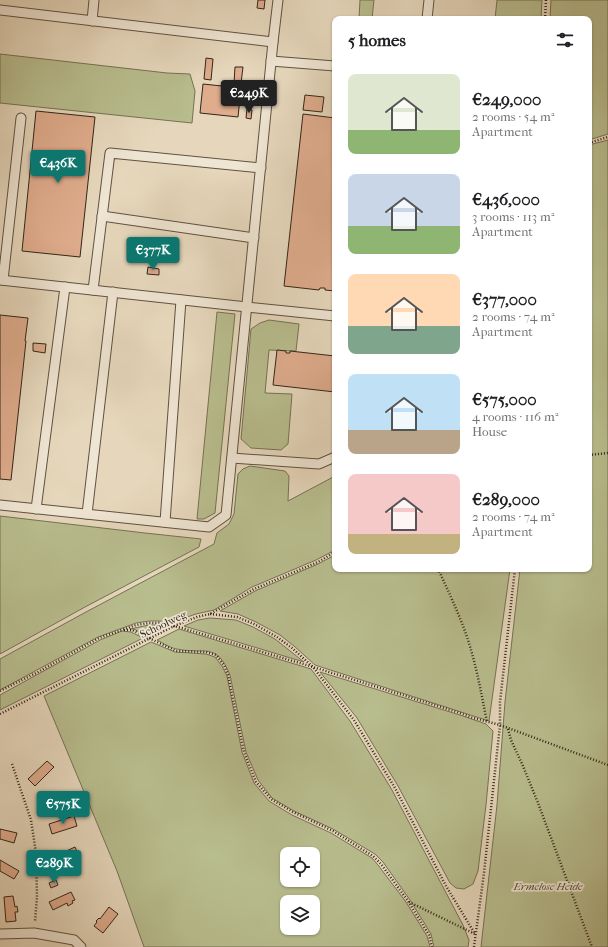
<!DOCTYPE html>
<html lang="en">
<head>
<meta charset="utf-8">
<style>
  :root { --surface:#fff; --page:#f2f2f2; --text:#202124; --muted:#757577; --accent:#0f766e }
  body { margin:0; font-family:"IM FELL French Canon",serif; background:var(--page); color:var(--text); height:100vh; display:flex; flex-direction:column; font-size:15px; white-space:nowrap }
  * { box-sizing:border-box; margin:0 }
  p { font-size:13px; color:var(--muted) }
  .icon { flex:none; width:22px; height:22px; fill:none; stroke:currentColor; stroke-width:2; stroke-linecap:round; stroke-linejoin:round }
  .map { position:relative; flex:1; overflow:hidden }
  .side { position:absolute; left:332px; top:16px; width:260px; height:556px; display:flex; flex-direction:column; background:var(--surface); border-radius:8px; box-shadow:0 1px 3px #0004 }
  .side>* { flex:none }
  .tools { position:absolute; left:280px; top:847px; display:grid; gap:8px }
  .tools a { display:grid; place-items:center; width:40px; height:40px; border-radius:8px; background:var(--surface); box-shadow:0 1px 3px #0004; font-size:20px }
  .price { position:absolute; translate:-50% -34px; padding:0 9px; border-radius:4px; background:var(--accent); color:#fff; font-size:13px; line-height:26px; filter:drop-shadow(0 1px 2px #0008) }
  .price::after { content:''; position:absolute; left:50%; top:24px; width:12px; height:9px; margin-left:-6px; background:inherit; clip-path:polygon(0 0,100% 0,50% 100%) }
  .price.active { background:#222; color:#fff }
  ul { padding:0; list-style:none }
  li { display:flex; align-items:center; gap:12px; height:100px; padding:0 16px }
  li span { display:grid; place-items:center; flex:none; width:112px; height:80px; border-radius:8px; color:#555 }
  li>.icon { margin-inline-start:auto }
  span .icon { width:48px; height:48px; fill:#fffc; stroke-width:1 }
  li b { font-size:17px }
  h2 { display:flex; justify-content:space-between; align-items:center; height:48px; padding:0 16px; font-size:17px }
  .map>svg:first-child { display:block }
  .green { fill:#b8bd8e; stroke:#757254; fill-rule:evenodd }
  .building { fill:#dfac8d; stroke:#322619 }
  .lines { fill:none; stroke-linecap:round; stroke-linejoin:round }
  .lane-casing { stroke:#5f5242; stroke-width:11 }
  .path { stroke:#322619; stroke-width:2.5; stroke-dasharray:1 2; stroke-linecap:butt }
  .lane { stroke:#efe5d3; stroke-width:9 }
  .labels { text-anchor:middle; stroke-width:3.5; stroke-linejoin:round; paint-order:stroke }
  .street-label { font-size:11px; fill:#322619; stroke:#efe5d3 }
  .park-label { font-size:11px; font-style:italic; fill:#544c36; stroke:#efe5d3 }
</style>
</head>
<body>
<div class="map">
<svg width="608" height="947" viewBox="0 0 608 947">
  <rect width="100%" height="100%" fill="#e6d7bc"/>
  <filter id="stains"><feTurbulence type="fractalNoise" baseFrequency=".005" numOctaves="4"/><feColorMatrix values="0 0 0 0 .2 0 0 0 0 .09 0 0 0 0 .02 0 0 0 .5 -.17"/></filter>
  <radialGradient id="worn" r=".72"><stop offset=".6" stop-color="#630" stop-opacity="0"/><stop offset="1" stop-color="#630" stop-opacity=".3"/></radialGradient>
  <g class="green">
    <path d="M 360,0 L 374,0 L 372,19 L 359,19 Z"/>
    <path d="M 497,0 L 542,0 L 541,19 L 495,19 Z"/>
    <path d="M 551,0 L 608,0 L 608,134 L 589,140 L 589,19 L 550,19 Z"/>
    <path d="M 0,54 L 167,73 L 190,74 L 195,91 L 192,123 L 0,103 Z"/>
    <path d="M 608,140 L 608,947 L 481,947 L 497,805 L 505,702 L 520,569 L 589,569 L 589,145 Z"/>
    <path d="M 217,312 L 235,314 L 215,513 L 204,519 L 197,519 Z"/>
    <path d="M 269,320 L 299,324 L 296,351 L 269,350 L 265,393 L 292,394 L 288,444 L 281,450 L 251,448 L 241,439 L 251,329 L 260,323 Z"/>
    <path d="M 250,466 L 285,471 L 289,476 L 288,501 L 335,476 L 335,550 L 316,560 L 252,587 L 214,610 L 196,614 L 170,623 L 160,621 L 149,621 L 136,623 L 98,637 L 0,690 L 0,659 L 86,612 L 214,544 L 217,533 L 229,524 L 234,514 L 238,474 L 243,469 Z"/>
    <path d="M 0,516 L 145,533 L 201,539 L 199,547 L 85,607 L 0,654 Z"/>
    <path d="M 335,555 L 335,569 L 510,569 L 489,721 L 315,665 L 294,646 L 280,635 L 256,622 L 238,614 L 220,611 L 255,591 L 318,564 Z"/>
    <path d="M 210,618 L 236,620 L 253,627 L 275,639 L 304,662 L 184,626 L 198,620 Z"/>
    <path d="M 149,625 L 159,625 L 166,626 L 147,636 L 134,629 L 130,629 Z"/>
    <path d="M 179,629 L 311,669 L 350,721 L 392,790 L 463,925 L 469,940 L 468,947 L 434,947 L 431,934 L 410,900 L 383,862 L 375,854 L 333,829 L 294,811 L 272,798 L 258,780 L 246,752 L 230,675 C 216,641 205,655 177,649 C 170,648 163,643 157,640 Z"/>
    <path d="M 122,631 L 131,632 L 143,638 L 0,710 L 0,695 L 100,640 Z"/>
    <path d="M 151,642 L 175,652 L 206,654 L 215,657 L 222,666 L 227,676 L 242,752 L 254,783 L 269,801 L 292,815 L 331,833 L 372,858 L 378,865 L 406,902 L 427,936 L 430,947 L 144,947 L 117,871 L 44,696 ZM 287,854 L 313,854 L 313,880 L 287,880 ZM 287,902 L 313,902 L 313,928 L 287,928 Z"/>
    <path d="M 320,672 L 460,715 L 486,724 L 493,731 L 486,805 L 478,871 L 473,884 L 464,889 L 456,888 L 450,883 L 398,786 L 357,718 Z"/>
  </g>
  <g class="building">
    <path d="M 258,0 L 265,0 L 264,9 L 257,8 Z"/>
    <path d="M 206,58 L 213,59 L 211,80 L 204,79 Z"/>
    <path d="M 235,67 L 243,67 L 241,83 L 234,83 Z"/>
    <path d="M 203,84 L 241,88 L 238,117 L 200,113 Z"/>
    <path d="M 305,95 L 324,97 L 322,112 L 303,110 Z"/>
    <path d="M 247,109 L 252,110 L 251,119 L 246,118 Z"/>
    <path d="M 36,111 L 95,117 L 80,257 L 22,251 Z"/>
    <path d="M 303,114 L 335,118 L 335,291 L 325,290 L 325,288 L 320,288 L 319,290 L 284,286 Z"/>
    <path d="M 148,267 L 159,269 L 159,275 L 147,274 Z"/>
    <path d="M 0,315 L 28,318 L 25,341 L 26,341 L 11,480 L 0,479 Z"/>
    <path d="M 33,343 L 46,344 L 45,353 L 33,351 Z"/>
    <path d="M 277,350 L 286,351 L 286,353 L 290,353 L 290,351 L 335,356 L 335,392 L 273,385 Z"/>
    <path d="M 47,761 L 54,767 L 35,786 L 28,779 Z"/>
    <path d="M 67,795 L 71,803 L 48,813 L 45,805 Z"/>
    <path d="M 74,816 L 77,826 L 52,834 L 49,824 Z"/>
    <path d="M 0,829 L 17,833 L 14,843 L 0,839 Z"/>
    <path d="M 75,847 L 80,858 L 52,870 L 47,860 Z"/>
    <path d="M 0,860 L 19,871 L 14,879 L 0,871 Z"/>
    <path d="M 56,880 L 58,885 L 51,888 L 49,883 Z"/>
    <path d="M 71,892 L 75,900 L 72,901 L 73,903 L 68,906 L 67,903 L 53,910 L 49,902 Z"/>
    <path d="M 13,896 L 15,907 L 17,906 L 18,912 L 15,912 L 16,921 L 6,922 L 4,897 Z"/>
    <path d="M 109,907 L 118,914 L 103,933 L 94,926 L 97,922 L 96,921 L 99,918 L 100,919 Z"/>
  </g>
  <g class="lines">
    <g class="lane-casing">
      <g id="lane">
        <path d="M 0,10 L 273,42 L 278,0"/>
        <path d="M 427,19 L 429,0"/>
        <path d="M 92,21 L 94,0"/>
        <path d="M 271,61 L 335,66"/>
        <path d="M 102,216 L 254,238"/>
        <path d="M 0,280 L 247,307 L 335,316"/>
        <path d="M 3,280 L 21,118"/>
        <path d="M 93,290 L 110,153 L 261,168"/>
        <path d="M 232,458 L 319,464 L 335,457"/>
        <path d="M 0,505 L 209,527 L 226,515 L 273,42"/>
        <path d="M 36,509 L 65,287"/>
        <path d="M 87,514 L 113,292"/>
        <path d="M 165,522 L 181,300"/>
        <path d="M 0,934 L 34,933 L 74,940 L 81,947"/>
      </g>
    </g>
    <g class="path">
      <path d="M 545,19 L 546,0"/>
      <path d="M 589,143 L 608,137"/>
      <path d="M 589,455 L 608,453"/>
      <path d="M 438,569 C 448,590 458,612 466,634 C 476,663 481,692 487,722"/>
      <path d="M 210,614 L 237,617 L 254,624 L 277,637 L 292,648 L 313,667 L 354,720 L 395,788 L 446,886 L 475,934"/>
      <path d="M 124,630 L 132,630 L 176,651 L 206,652 L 216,655 L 224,665 L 228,675 L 244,752 L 256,782 L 271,799 L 293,812 L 333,831 L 373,856 L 381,864 L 408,901 L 429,935 L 432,947"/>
      <path d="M 0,691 L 38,672 L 99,638 L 136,625 L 149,623 L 159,623 L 182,628 L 313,667 L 460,713 L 473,718 L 500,725 L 608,765"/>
      <path d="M 0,714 L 174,626 L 197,617 L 210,614 L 254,589 L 318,562 L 335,552"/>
      <path d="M 508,729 L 511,740 L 523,766 L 538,803 L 592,947"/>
      <path d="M 12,764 L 31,820 L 36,853 L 37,897 L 35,922"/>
      <path d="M 409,902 L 475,934"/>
      <path d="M 474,947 L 484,873 L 500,725 L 500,702 L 515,569"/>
    </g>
    <use href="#lane" class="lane"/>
  </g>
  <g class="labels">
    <g class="street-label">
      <text transform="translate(163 624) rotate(-25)" y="4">Schoolweg</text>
    </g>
    <g class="park-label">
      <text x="548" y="890">Ermelose Heide</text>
    </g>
  </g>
  <rect width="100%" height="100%" filter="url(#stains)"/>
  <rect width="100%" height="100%" fill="url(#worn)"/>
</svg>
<div class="tools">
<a><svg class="icon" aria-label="locate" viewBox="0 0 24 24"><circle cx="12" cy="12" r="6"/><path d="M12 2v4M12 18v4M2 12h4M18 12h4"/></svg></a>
<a><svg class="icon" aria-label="layers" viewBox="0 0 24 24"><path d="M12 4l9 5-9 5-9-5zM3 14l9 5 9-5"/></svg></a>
</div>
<b class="price active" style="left:249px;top:114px">€249K</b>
<b class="price" style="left:58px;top:184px">€436K</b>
<b class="price" style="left:153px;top:271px">€377K</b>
<b class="price" style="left:63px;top:825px">€575K</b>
<b class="price" style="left:54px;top:884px">€289K</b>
<section class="side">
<h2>5 homes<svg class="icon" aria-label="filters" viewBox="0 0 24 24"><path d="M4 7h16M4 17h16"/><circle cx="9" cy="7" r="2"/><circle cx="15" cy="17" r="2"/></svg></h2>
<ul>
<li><span style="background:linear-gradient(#dfe7d0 70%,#8fb573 0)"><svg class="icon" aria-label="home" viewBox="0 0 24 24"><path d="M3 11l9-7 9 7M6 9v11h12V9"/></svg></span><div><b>€249,000</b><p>2 rooms · 54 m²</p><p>Apartment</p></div></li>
<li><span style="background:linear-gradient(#c9d6e8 65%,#8fb573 0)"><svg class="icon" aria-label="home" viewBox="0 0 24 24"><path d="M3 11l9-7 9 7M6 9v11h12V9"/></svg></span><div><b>€436,000</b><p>3 rooms · 113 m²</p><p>Apartment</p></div></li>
<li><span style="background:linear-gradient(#ffd9b3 65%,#7fa58c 0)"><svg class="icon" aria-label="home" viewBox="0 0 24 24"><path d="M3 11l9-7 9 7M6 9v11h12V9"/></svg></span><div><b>€377,000</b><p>2 rooms · 74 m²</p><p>Apartment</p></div></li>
<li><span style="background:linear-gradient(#bfe0f5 70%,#b9a48a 0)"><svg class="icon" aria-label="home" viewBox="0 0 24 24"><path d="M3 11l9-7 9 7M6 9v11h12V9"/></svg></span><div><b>€575,000</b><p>4 rooms · 116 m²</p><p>House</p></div></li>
<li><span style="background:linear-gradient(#f6c9c9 75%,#c2b280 0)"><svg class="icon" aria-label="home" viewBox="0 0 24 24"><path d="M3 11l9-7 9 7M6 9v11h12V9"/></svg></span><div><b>€289,000</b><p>2 rooms · 74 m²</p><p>Apartment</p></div></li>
</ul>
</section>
</div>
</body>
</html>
